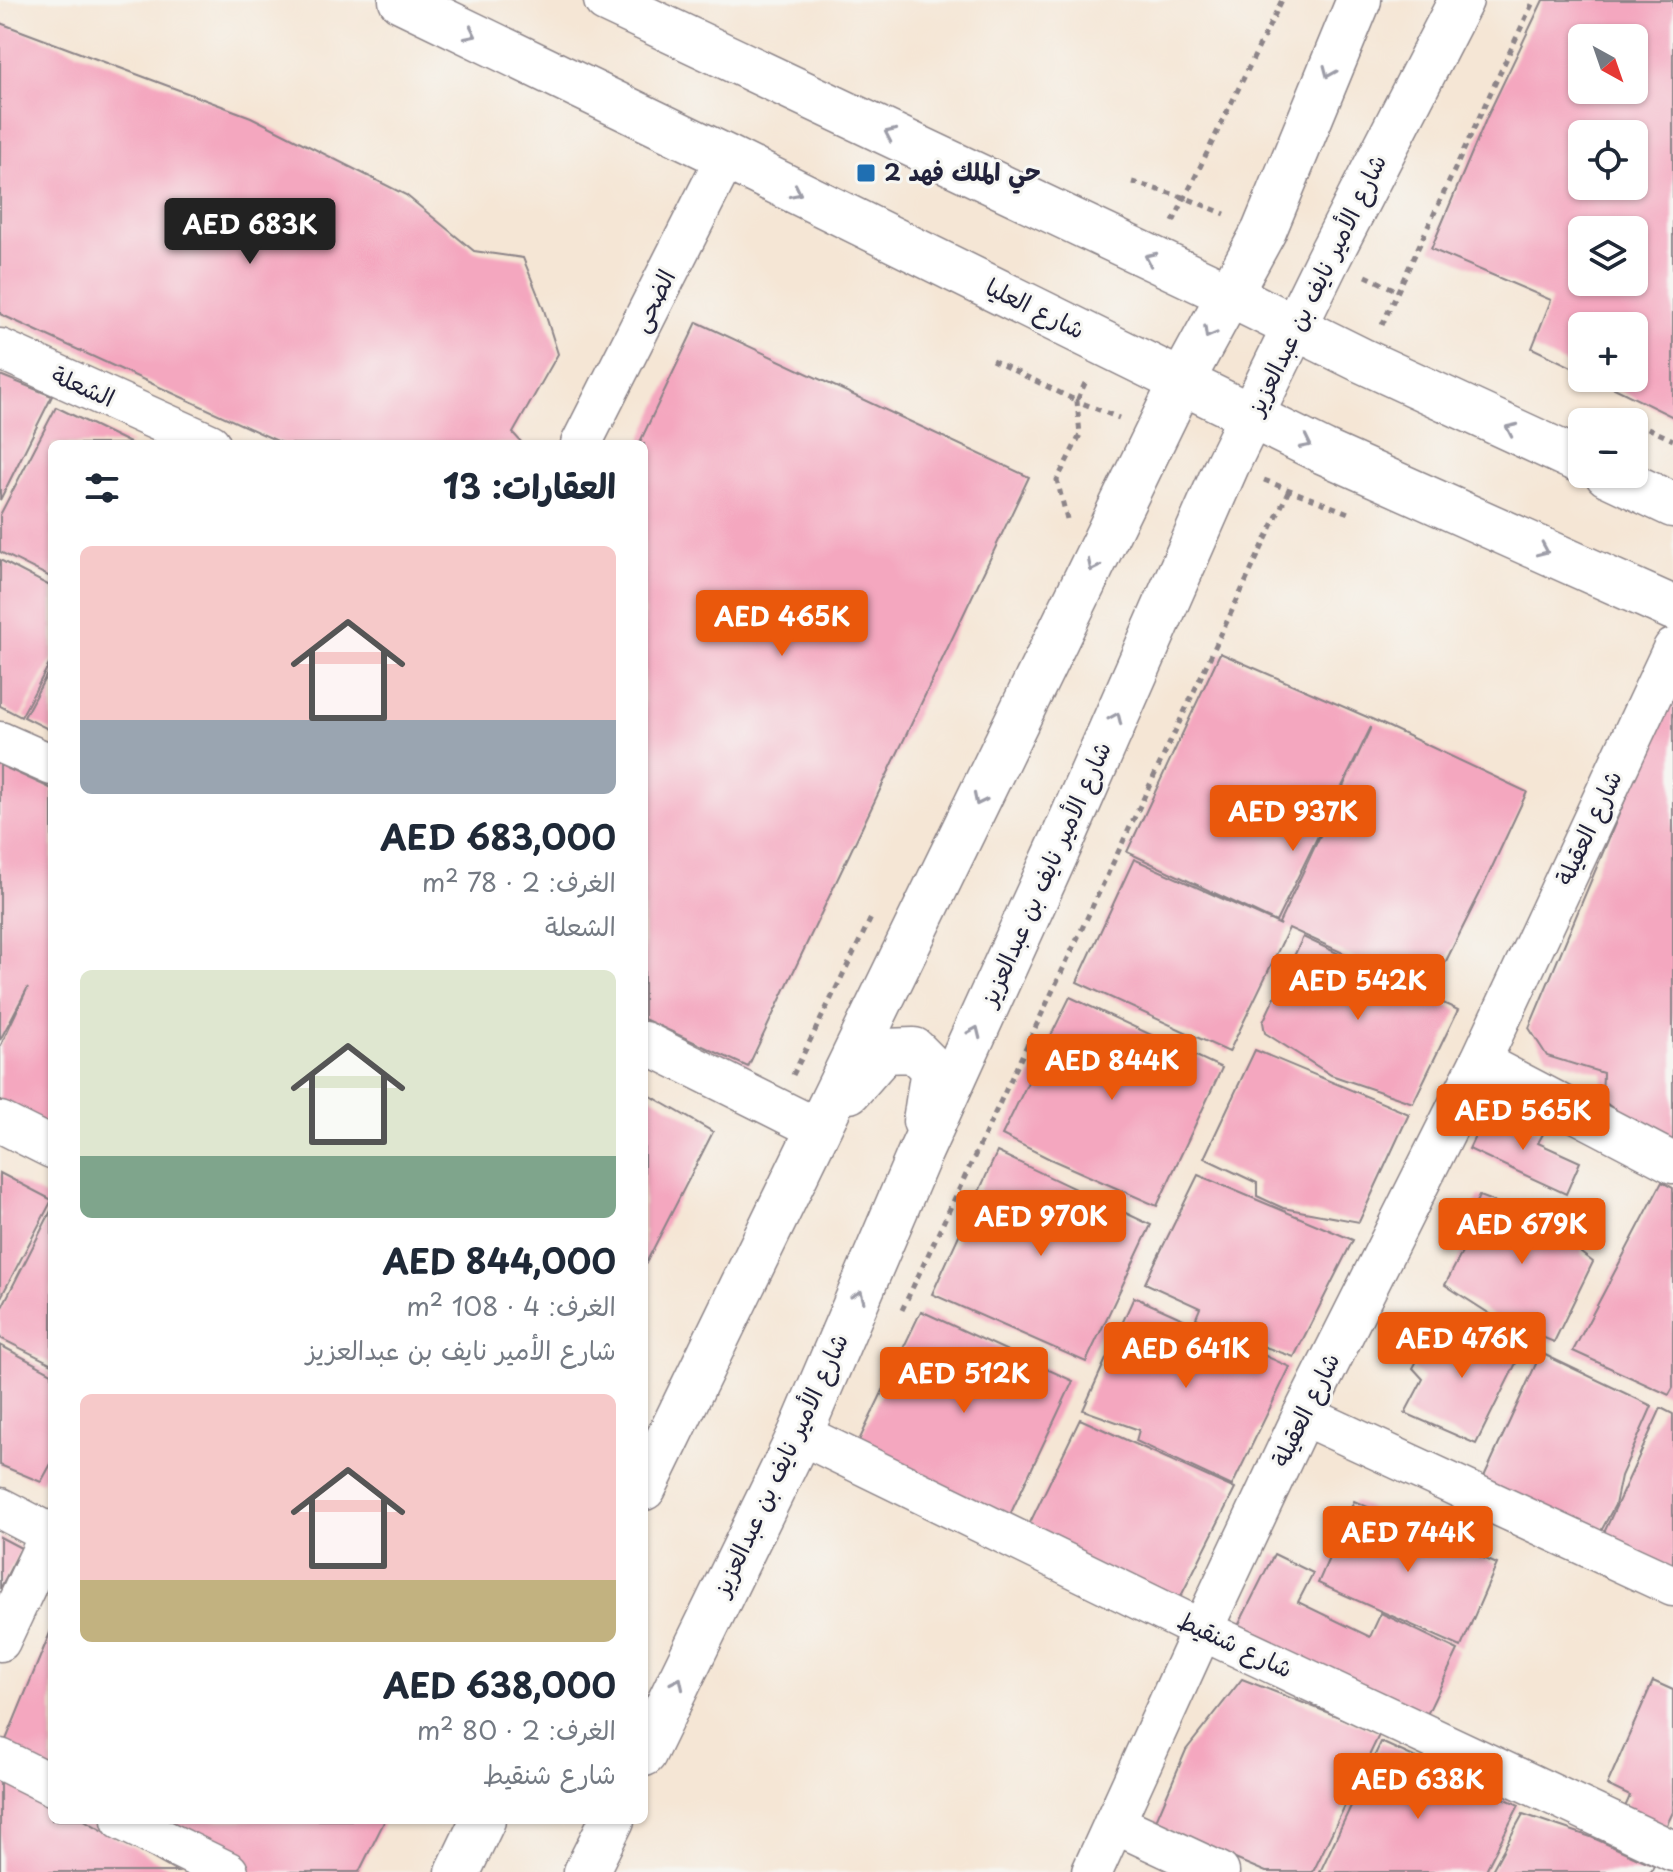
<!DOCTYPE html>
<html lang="ar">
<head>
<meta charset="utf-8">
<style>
  :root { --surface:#fff; --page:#f6f6f7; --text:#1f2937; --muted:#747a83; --accent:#ea580c }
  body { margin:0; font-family:"Playpen Sans","Playpen Sans Arabic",sans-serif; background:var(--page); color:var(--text); direction:rtl; height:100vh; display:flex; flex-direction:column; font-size:30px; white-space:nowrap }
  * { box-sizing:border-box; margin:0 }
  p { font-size:26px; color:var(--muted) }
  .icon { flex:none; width:44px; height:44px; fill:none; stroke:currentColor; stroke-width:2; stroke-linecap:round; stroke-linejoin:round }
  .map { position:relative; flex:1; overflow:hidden; direction:ltr }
  .sheet { position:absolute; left:48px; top:440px; width:600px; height:1384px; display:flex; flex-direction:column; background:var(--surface); border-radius:12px; box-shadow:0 2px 6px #0004; direction:rtl }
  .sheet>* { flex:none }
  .needle { width:52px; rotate:140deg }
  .tools { position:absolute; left:1568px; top:24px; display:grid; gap:16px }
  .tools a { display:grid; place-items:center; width:80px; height:80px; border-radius:12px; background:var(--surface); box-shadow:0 2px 6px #0004; font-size:40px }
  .price { position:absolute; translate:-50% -68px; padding:0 18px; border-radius:8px; background:var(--accent); color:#fff; font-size:26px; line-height:52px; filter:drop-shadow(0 2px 4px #0008) }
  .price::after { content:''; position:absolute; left:50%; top:48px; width:24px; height:18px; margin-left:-12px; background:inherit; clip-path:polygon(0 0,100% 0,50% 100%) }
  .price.active { background:#222; color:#fff }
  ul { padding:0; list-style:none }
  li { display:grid; align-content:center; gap:16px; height:424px; padding:0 32px }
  li span { display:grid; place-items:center; height:248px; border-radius:12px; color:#555 }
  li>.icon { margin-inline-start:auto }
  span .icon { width:144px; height:144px; fill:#fffc; stroke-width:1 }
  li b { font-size:34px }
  h2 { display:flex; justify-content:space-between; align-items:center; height:96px; padding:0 32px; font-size:34px }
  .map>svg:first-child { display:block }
  .building { fill:#f4a7bf; fill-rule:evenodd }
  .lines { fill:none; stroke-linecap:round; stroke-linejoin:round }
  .minor-casing { stroke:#8c8488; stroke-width:43 }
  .tertiary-casing { stroke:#8c8488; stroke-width:47 }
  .primary-casing { stroke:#8c8488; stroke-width:47 }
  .path { stroke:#8c8488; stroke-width:5; stroke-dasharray:6 6; stroke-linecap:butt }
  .minor { stroke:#fff; stroke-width:40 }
  .tertiary { stroke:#fff; stroke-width:44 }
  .primary { stroke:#fff; stroke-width:44 }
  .oneway { stroke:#9c9ca7 }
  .poi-dot { fill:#1f6fb2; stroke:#f6f6f2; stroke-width:3 }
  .labels { text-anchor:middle; stroke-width:6; stroke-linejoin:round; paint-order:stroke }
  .poi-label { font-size:24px; font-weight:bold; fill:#22223b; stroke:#f6f6f2; text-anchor:start }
  .street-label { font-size:24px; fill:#22223b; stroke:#f6f6f2 }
</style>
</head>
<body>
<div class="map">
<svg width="1673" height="1872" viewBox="0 0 1673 1872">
  <rect width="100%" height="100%" fill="#f6f6f2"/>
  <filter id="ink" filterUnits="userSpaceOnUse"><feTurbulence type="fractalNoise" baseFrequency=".0125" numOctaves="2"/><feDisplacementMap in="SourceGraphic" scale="16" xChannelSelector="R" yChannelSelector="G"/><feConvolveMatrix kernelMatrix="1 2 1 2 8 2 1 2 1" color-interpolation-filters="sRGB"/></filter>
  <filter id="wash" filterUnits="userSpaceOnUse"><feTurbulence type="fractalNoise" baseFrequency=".006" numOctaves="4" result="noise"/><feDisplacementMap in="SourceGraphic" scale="32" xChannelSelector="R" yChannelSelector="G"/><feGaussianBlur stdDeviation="1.8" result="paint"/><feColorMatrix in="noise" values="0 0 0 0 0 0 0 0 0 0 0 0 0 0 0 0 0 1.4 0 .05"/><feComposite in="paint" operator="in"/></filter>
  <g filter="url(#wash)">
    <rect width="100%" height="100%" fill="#f5e6d5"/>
    <g id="blocks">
      <g class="building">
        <path d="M 1543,0 L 1673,0 L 1673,417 L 1594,378 L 1634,378 L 1634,326 L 1582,326 L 1582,372 L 1532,348 L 1551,300 L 1431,249 L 1487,117 ZM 1582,38 L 1634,38 L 1634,90 L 1582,90 ZM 1582,134 L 1634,134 L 1634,186 L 1582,186 ZM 1582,230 L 1634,230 L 1634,282 L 1582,282 Z"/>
        <path d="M 0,23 L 251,117 L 406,195 L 474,251 L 523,258 L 544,310 L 558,354 L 513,433 L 523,444 L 284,444 L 0,314 Z"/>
        <path d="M 697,322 L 1029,477 L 748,1067 L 644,1019 L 644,444 L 639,444 Z"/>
        <path d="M 0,375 L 52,396 L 0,500 Z"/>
        <path d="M 56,407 L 132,444 L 52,444 L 52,578 L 0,552 L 0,515 Z"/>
        <path d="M 0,560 L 52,587 L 52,659 L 21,717 L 0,706 Z"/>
        <path d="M 1220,653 L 1374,720 L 1527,792 L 1480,893 L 1430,993 L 1289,928 L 1229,1052 L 1077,982 L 1134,859 L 1281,925 L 1279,923 L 1371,727 L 1276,922 L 1127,852 Z"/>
        <path d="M 52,665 L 52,731 L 24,717 Z"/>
        <path d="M 1673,686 L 1673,1146 L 1645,1133 L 1602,1100 L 1603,1073 L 1547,1056 L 1529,1028 Z"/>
        <path d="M 0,765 L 52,789 L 52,1127 L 0,1102 L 0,1047 L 28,987 L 0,1040 Z"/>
        <path d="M 1303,937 L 1458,1010 L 1413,1103 L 1331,1075 L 1265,1033 L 1263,1022 Z"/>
        <path d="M 1070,997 L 1222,1068 L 1157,1206 L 1050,1159 L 1002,1135 Z"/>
        <path d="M 1255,1050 L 1409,1114 L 1359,1222 L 1283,1208 L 1257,1196 L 1257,1183 L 1204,1158 Z"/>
        <path d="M 644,1092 L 713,1132 L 644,1267 Z"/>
        <path d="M 1488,1109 L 1543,1134 L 1538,1143 L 1580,1162 L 1566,1194 L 1469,1149 Z"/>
        <path d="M 997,1152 L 1151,1225 L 1086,1362 L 932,1294 Z"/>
        <path d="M 0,1173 L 52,1200 L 0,1299 Z"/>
        <path d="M 1198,1175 L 1353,1240 L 1294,1357 L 1225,1333 L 1196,1318 L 1200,1308 L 1145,1283 Z"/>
        <path d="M 1662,1182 L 1673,1188 L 1673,1388 L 1669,1395 L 1573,1351 Z"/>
        <path d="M 1479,1196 L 1524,1213 L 1527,1204 L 1568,1220 L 1576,1219 L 1588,1222 L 1591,1234 L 1581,1253 L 1593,1262 L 1554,1342 L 1498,1319 L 1445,1285 L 1469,1239 L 1460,1236 Z"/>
        <path d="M 52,1209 L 52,1364 L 0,1338 L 0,1311 Z"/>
        <path d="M 1134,1297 L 1290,1367 L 1232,1486 L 1136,1441 L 1139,1430 L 1083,1410 Z"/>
        <path d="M 921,1311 L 1073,1381 L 1008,1519 L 854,1451 Z"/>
        <path d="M 1454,1314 L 1521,1353 L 1476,1444 L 1405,1413 L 1423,1379 L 1413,1368 L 1429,1339 L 1442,1347 Z"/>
        <path d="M 0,1345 L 52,1373 L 52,1462 L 41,1482 L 0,1465 Z"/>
        <path d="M 1541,1353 L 1652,1406 L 1621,1476 L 1615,1505 L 1600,1533 L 1481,1483 Z"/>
        <path d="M 1661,1408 L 1673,1414 L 1673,1569 L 1603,1535 Z"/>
        <path d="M 1080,1419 L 1235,1489 L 1176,1606 L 1026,1531 Z"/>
        <path d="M 1354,1501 L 1497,1564 L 1461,1647 L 1318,1583 Z"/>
        <path d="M 0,1537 L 21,1548 L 0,1589 Z"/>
        <path d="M 1274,1554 L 1313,1573 L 1298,1602 L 1370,1637 L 1381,1613 L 1458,1650 L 1423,1723 L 1235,1632 Z"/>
        <path d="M 52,1628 L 52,1773 L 3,1747 Z"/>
        <path d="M 1242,1679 L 1380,1733 L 1313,1872 L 1266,1872 L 1154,1825 L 1186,1750 Z"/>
        <path d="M 1653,1681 L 1673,1690 L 1673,1812 L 1665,1829 L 1621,1816 L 1630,1796 L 1607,1785 Z"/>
        <path d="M 1381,1742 L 1519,1805 L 1485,1872 L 1320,1872 Z"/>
        <path d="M 0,1775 L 52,1802 L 52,1820 L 84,1820 L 177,1872 L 0,1872 Z"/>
        <path d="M 1523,1814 L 1591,1837 L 1654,1865 L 1651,1872 L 1491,1872 Z"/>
        <path d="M 135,1820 L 385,1820 L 359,1872 L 243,1872 Z"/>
      </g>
    </g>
  </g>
  <g filter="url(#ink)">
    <use href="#blocks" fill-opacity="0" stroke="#8c8488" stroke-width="2"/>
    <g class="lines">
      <g class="minor-casing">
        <g id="minor">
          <path d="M 0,349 L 210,444"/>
          <path d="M 581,444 L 726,157"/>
          <path d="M 0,742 L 52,765"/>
          <path d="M 644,1042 L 818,1129"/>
          <path d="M 1480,1062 L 1673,1163"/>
          <path d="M 0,1122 L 52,1148"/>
          <path d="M 1303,1415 L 1673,1586"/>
          <path d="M 800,1434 L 1202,1630 L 1673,1851"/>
          <path d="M 0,1508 L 50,1534"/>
          <path d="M 0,1641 L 52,1530"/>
          <path d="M 0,1759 L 52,1785"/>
          <path d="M 122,1820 L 228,1872"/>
          <path d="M 1114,1823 L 1219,1872"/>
          <path d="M 1092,1872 L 1202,1630 L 1303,1415 L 1480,1062 L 1673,649"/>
        </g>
      </g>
      <g class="tertiary-casing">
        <g id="tertiary">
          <path d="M 849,1091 L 884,1051 L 914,1050 L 933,1069 L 925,1121"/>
          <path d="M 644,1488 L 1182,381 L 1264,231 L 1359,0"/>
          <path d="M 644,1754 L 800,1434 L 919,1155 L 1066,832 L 1227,465 L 1328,259 L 1461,0"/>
          <path d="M 458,1872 L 483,1820"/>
          <path d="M 586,1872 L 612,1820"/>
        </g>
      </g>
      <g class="primary-casing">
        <g id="primary">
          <path d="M 401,0 L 726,157 L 1324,452 L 1673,608"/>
          <path d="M 606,0 L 1230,295 L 1361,360 L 1582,462"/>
          <path d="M 1607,474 L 1673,505"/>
        </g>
      </g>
      <g class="path">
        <path d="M 1132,182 L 1186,198 L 1225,214"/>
        <path d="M 1173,222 L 1282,0"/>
        <path d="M 1366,276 L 1398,291"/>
        <path d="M 1382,325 L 1534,0"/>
        <path d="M 992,360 L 1077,401 L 1086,381"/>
        <path d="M 1628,422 L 1629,419 L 1673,440"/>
        <path d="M 1264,480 L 1351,514"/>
        <path d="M 1067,519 L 1057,480 L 1080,435 L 1077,401 L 1119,418"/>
        <path d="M 793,1075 L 872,916"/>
        <path d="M 902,1310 L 1289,490"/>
      </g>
      <use href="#minor" class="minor"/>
      <use href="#tertiary" class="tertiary"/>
      <use href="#primary" class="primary"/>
    </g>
    <defs><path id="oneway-chevron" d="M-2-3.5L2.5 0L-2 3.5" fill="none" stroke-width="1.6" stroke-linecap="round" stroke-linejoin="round" transform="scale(2)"/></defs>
    <g class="oneway">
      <use href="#oneway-chevron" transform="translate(471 34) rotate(26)"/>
      <use href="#oneway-chevron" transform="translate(1329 72) rotate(113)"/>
      <use href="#oneway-chevron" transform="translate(890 134) rotate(-155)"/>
      <use href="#oneway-chevron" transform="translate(796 192) rotate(26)"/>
      <use href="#oneway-chevron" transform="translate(1150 258) rotate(-155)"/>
      <use href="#oneway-chevron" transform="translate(1209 333) rotate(119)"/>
      <use href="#oneway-chevron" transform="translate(1511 429) rotate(-155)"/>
      <use href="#oneway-chevron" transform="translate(1306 443) rotate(26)"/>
      <use href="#oneway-chevron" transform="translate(1543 550) rotate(24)"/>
      <use href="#oneway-chevron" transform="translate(1093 566) rotate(116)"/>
      <use href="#oneway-chevron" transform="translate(1116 718) rotate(-66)"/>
      <use href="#oneway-chevron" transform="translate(979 800) rotate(116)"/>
      <use href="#oneway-chevron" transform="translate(975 1032) rotate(-66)"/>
      <use href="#oneway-chevron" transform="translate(859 1296) rotate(-67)"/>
      <use href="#oneway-chevron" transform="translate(678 1683) rotate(-64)"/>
    </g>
  </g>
  <rect class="poi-dot" x="856" y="163" width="20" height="20" rx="4"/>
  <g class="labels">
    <g class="poi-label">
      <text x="884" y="181">حي الملك فهد 2</text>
    </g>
    <g class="street-label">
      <text transform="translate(1317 285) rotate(-64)" y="8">شارع الأمير نايف بن عبدالعزيز</text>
      <text transform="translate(654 301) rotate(-63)" y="8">الضحى</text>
      <text transform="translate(1035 309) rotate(26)" y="8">شارع العليا</text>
      <text transform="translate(83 387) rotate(24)" y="8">الشعلة</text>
      <text transform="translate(1589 828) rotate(-65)" y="8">شارع العقيلة</text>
      <text transform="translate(1046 874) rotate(-66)" y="8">شارع الأمير نايف بن عبدالعزيز</text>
      <text transform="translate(1306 1410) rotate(-64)" y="8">شارع العقيلة</text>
      <text transform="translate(781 1465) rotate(-65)" y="8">شارع الأمير نايف بن عبدالعزيز</text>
      <text transform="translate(1235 1645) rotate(25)" y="8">شارع شنقيط</text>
    </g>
  </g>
</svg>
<div class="tools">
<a><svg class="needle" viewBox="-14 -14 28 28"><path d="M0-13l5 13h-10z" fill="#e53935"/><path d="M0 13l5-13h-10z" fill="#747a83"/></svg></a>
<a><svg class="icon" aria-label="locate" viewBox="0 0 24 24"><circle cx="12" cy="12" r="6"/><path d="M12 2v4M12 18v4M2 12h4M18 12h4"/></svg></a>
<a><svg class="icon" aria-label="layers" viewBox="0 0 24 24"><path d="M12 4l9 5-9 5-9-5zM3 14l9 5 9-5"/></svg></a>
<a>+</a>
<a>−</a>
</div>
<b class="price active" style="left:250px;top:266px">AED 683K</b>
<b class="price" style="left:782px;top:658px">AED 465K</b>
<b class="price" style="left:1293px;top:853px">AED 937K</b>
<b class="price" style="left:1358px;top:1022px">AED 542K</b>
<b class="price" style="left:1112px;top:1102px">AED 844K</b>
<b class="price" style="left:1523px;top:1152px">AED 565K</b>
<b class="price" style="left:1041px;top:1258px">AED 970K</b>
<b class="price" style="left:1522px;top:1266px">AED 679K</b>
<b class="price" style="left:1462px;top:1380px">AED 476K</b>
<b class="price" style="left:1186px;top:1390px">AED 641K</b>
<b class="price" style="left:964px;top:1415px">AED 512K</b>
<b class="price" style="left:1408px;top:1574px">AED 744K</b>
<b class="price" style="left:1418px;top:1821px">AED 638K</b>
<section class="sheet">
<h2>العقارات: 13<svg class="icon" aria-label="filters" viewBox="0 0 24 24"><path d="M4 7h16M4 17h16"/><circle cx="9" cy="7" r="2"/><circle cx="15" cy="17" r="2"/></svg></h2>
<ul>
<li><span style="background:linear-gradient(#f6c9c9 70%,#9aa5b1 0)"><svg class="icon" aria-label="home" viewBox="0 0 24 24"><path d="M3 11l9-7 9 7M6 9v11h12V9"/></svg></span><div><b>AED 683,000</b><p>الغرف: 2 · 78 m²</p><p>الشعلة</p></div></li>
<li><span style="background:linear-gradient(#dfe7d0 75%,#7fa58c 0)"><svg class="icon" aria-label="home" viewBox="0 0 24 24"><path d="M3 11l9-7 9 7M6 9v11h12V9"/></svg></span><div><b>AED 844,000</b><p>الغرف: 4 · 108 m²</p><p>شارع الأمير نايف بن عبدالعزيز</p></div></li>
<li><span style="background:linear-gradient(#f6c9c9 75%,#c2b280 0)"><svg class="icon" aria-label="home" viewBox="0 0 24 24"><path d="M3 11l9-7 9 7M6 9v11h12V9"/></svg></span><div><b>AED 638,000</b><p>الغرف: 2 · 80 m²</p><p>شارع شنقيط</p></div></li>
</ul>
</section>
</div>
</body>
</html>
